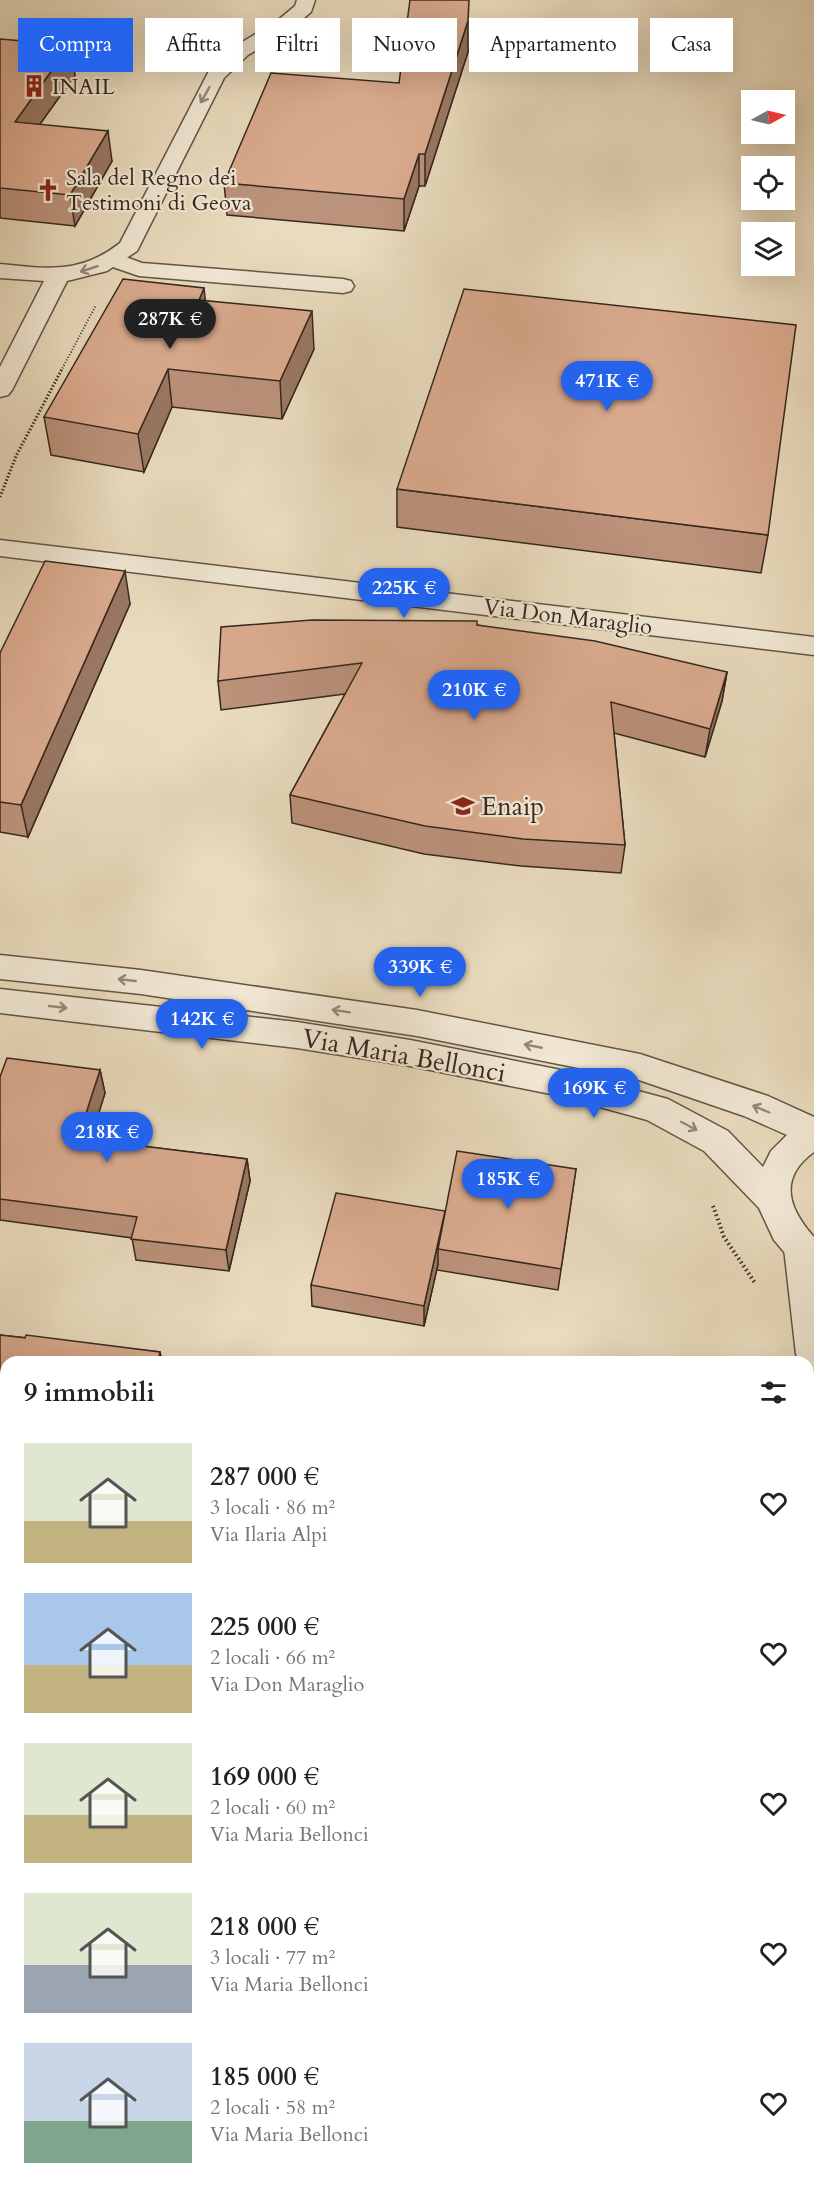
<!DOCTYPE html>
<html lang="it">
<head>
<meta charset="utf-8">
<style>
  :root { --surface:#fff; --page:#f6f6f6; --text:#222; --muted:#767676; --accent:#2563eb }
  body { margin:0; font-family:Cardo,serif; background:var(--page); color:var(--text); height:100vh; display:flex; flex-direction:column; font-size:22px; white-space:nowrap }
  * { box-sizing:border-box; margin:0 }
  p { font-size:20px; color:var(--muted) }
  .icon { flex:none; width:33px; height:33px; fill:none; stroke:currentColor; stroke-width:2; stroke-linecap:round; stroke-linejoin:round }
  .map { position:relative; flex:1; overflow:hidden }
  .sheet { position:absolute; left:0px; top:1356px; width:814px; height:834px; display:flex; flex-direction:column; background:var(--surface); border-radius:18px 18px 0 0; box-shadow:0 6px 24px #0002 }
  .sheet>* { flex:none }
  .top-card { position:absolute; left:18px; top:18px; width:778px; height:54px; display:flex; gap:12px }
  .needle { width:39px; rotate:82deg }
  .controls { position:absolute; left:741px; top:90px; display:grid; gap:12px }
  .controls a { display:grid; place-items:center; width:54px; height:54px; border-radius:0px; background:var(--surface); box-shadow:0 6px 24px #0002; font-size:30px }
  .price { position:absolute; translate:-50% -51px; padding:0 14px; border-radius:21px; background:var(--accent); color:#fff; font-size:20px; line-height:39px; filter:drop-shadow(0 2px 3px #0008) }
  .price::after { content:''; position:absolute; left:50%; top:36px; width:18px; height:14px; margin-left:-9px; background:inherit; clip-path:polygon(0 0,100% 0,50% 100%) }
  .price.on { background:#222; color:#fff }
  ul { padding:0; list-style:none }
  li { display:flex; align-items:center; gap:18px; height:150px; padding:0 24px }
  li span { display:grid; place-items:center; flex:none; width:168px; height:120px; border-radius:0px; color:#555 }
  li>.icon { margin-inline-start:auto }
  span .icon { width:72px; height:72px; fill:#fffc; stroke-width:1 }
  li b { font-size:26px }
  h2 { display:flex; justify-content:space-between; align-items:center; height:72px; padding:0 24px; font-size:26px }
  .chip { padding:0 21px; border-radius:0px; background:var(--surface); box-shadow:0 6px 24px #0002; font-size:21px; line-height:54px }
  .chip.on { background:var(--accent); color:#fff }
  .map>svg:first-child { display:block }
  .lines { fill:none; stroke-linecap:round; stroke-linejoin:round }
  .service-casing { stroke:#635546; stroke-width:3 }
  .minor-casing { stroke:#635546; stroke-width:3 }
  .tertiary-casing { stroke:#635546; stroke-width:3 }
  .path-far3 { stroke:#36281f; stroke-width:2; stroke-dasharray:1 2; stroke-linecap:butt }
  .path-far2 { stroke:#36281f; stroke-width:3; stroke-dasharray:1.5 2; stroke-linecap:butt }
  .path-far1 { stroke:#36281f; stroke-width:4; stroke-dasharray:1.5 3; stroke-linecap:butt }
  .path { stroke:#36281f; stroke-width:4.5; stroke-dasharray:2 4; stroke-linecap:butt }
  .service { fill:#f1e8d4; fill-rule:evenodd }
  .minor { fill:#f1e8d4; fill-rule:evenodd }
  .tertiary { fill:#f1e8d4; fill-rule:evenodd }
  .wall { fill:#bb927a; stroke:#36281f; stroke-width:1.5 }
  .shaded-wall { fill:#997763; stroke:#36281f; stroke-width:1.5 }
  .building { fill:#daaa8e; stroke:#36281f; stroke-width:1.5 }
  .oneway { stroke:#94887a }
  .labels { text-anchor:middle; stroke-width:4.5; stroke-linejoin:round; paint-order:stroke }
  .far-poi-label { font-size:22px; fill:#36281f; stroke:#f1e8d4; text-anchor:start }
  .far-street-label { font-size:22px; fill:#36281f; stroke:#f1e8d4 }
  .poi-label { font-size:26px; fill:#36281f; stroke:#f1e8d4; text-anchor:start }
  .street-label { font-size:26px; fill:#36281f; stroke:#f1e8d4 }
</style>
</head>
<body>
<div class="map">
<svg width="814" height="2190" viewBox="0 0 814 2190">
  <rect width="100%" height="100%" fill="#e9dbbd"/>
  <filter id="stains"><feTurbulence type="fractalNoise" baseFrequency=".00333" numOctaves="4"/><feColorMatrix values="0 0 0 0 .2 0 0 0 0 .09 0 0 0 0 .02 0 0 0 .5 -.17"/></filter>
  <radialGradient id="worn" r=".72"><stop offset=".6" stop-color="#630" stop-opacity="0"/><stop offset="1" stop-color="#630" stop-opacity=".3"/></radialGradient>
  <g class="lines">
    <g class="service-casing">
      <path id="service" d="M 115,253 L 142,263 L 343,279 L 351,281 L 354,286 L 351,291 L 343,293 L 139,276 L 107,265 L 104,260 L 107,255 Z"/>
    </g>
    <g class="minor-casing">
      <g id="minor">
        <path d="M 297,0 L 315,0 L 311,12 L 291,29 L 248,55 L 224,78 L 137,251 L 107,271 L 67,281 L 12,390 L 8,395 L 0,397 L 0,367 L 44,281 L 0,278 L 0,264 C 47,269 81,274 120,243 L 209,71 L 234,47 L 277,21 L 295,6 Z"/>
        <path d="M 0,540 L 814,637 L 814,655 L 0,556 Z"/>
        <path d="M 802,1233 L 814,1237 L 814,1370 L 808,1368 L 808,1362 L 799,1362 L 796,1354 L 784,1248 L 790,1237 Z"/>
        <path d="M 814,1572 L 814,1655 L 808,1658 L 808,1574 Z"/>
        <path d="M 0,1658 L 6,1659 L 6,1730 L 0,1733 Z"/>
        <path d="M 728,2184 L 776,2184 L 775,2190 L 727,2190 Z"/>
      </g>
    </g>
    <g class="tertiary-casing">
      <path id="tertiary" d="M 0,955 L 141,970 L 417,1010 L 640,1054 L 768,1096 L 814,1117 L 814,1152 C 778,1178 788,1208 814,1237 L 814,1270 L 790,1259 L 774,1240 L 759,1208 L 704,1151 L 647,1120 L 556,1095 L 410,1066 L 297,1048 L 0,1013 L 0,989 L 297,1022 L 410,1040 L 556,1069 L 668,1099 L 728,1131 L 763,1167 L 771,1151 L 787,1135 L 744,1116 L 639,1080 L 417,1036 L 141,994 L 0,979 Z"/>
    </g>
    <path class="path-far3" d="M 61,371 L 96,305"/>
    <path class="path-far2" d="M 0,497 L 16,456 L 62,369"/>
    <path class="path-far1" d="M 713,1206 L 724,1237 L 755,1283"/>
    <path class="path" d="M 675,2184 L 675,2190"/>
    <use href="#service" class="service"/>
    <use href="#minor" class="minor"/>
    <use href="#tertiary" class="tertiary"/>
  </g>
  <g class="wall">
    <path d="M 0,39 L 75,75 L 40,124 L 112,161 L 75,226 L 0,218 Z"/>
    <path d="M 468,52 L 425,186 L 419,186 L 404,231 L 227,215 L 224,183 L 399,83 Z"/>
    <path d="M 206,301 L 314,349 L 282,419 L 172,407 L 144,472 L 51,455 L 44,417 Z"/>
    <path d="M 397,489 L 768,535 L 761,573 L 397,527 Z"/>
    <path d="M 130,604 L 28,837 L 0,832 L 0,653 Z"/>
    <path d="M 477,625 L 727,672 L 722,701 L 705,757 L 614,733 L 625,845 L 621,873 L 521,866 L 424,854 L 292,823 L 290,795 L 345,694 L 221,710 L 218,681 Z"/>
    <path d="M 100,1070 L 105,1093 L 90,1140 L 247,1159 L 250,1181 L 229,1271 L 136,1260 L 132,1238 L 0,1220 L 0,1077 Z"/>
    <path d="M 576,1169 L 558,1290 L 437,1270 L 438,1264 L 424,1326 L 312,1306 L 311,1285 L 445,1211 Z"/>
    <path d="M 0,1335 L 160,1352 L 162,1362 L 6,1362 L 6,1450 L 0,1449 Z"/>
    <path d="M 0,1923 L 6,1924 L 6,2087 L 0,2085 Z"/>
    <path d="M 385,2184 L 519,2184 L 518,2190 L 409,2190 Z"/>
  </g>
  <g class="shaded-wall">
    <path d="M 468,21 L 468,52 L 425,186 L 425,154 Z"/>
    <path d="M 70,45 L 75,75 L 20,152 L 15,122 Z"/>
    <path d="M 108,131 L 112,161 L 75,226 L 70,195 Z"/>
    <path d="M 419,154 L 419,186 L 404,231 L 404,199 Z"/>
    <path d="M 204,288 L 208,326 L 199,300 Z"/>
    <path d="M 312,311 L 314,349 L 282,419 L 280,381 Z"/>
    <path d="M 168,369 L 172,407 L 144,472 L 138,434 Z"/>
    <path d="M 125,571 L 130,604 L 28,837 L 21,805 Z"/>
    <path d="M 727,672 L 722,701 L 705,757 L 710,729 Z"/>
    <path d="M 100,1070 L 105,1093 L 84,1161 L 78,1138 Z"/>
    <path d="M 247,1159 L 250,1181 L 229,1271 L 226,1250 Z"/>
    <path d="M 445,1211 L 438,1249 L 438,1264 L 424,1326 L 424,1306 Z"/>
    <path d="M 160,1352 L 162,1362 L 158,1362 Z"/>
  </g>
  <g class="building">
    <path d="M 410,0 L 469,0 L 468,21 L 425,154 L 419,154 L 404,199 L 224,183 L 271,73 L 399,83 Z"/>
    <path d="M 0,39 L 70,45 L 15,122 L 108,131 L 70,195 L 0,188 Z"/>
    <path d="M 123,279 L 204,288 L 199,300 L 312,311 L 280,381 L 168,369 L 138,434 L 44,417 Z"/>
    <path d="M 464,289 L 796,325 L 768,535 L 397,489 Z"/>
    <path d="M 45,561 L 125,571 L 21,805 L 0,802 L 0,653 Z"/>
    <path d="M 312,620 L 477,621 L 477,625 L 595,641 L 727,672 L 710,729 L 611,702 L 625,845 L 523,839 L 425,826 L 290,795 L 362,663 L 218,681 L 221,627 Z"/>
    <path d="M 7,1058 L 100,1070 L 78,1138 L 247,1159 L 226,1250 L 131,1239 L 137,1217 L 0,1199 L 0,1077 Z"/>
    <path d="M 457,1151 L 576,1169 L 561,1269 L 438,1249 Z"/>
    <path d="M 336,1193 L 445,1211 L 424,1306 L 311,1285 Z"/>
    <path d="M 0,1335 L 25,1338 L 26,1335 L 160,1352 L 158,1362 L 6,1362 L 6,1432 L 0,1431 Z"/>
    <path d="M 0,1923 L 6,1924 L 6,2079 L 0,2077 Z"/>
    <path d="M 417,2184 L 519,2184 L 518,2190 L 440,2190 Z"/>
  </g>
  <defs><path id="oneway-shaft" d="M-6 0H5M1.5-3L5.5 0L1.5 3" fill="none" stroke-width="1.6" stroke-linecap="round" stroke-linejoin="round" transform="scale(1.5)"/></defs>
  <g class="oneway">
    <use href="#oneway-shaft" transform="translate(205 95) rotate(119)"/>
    <use href="#oneway-shaft" transform="translate(89 269) rotate(162)"/>
    <use href="#oneway-shaft" transform="translate(127 980) rotate(-174)"/>
    <use href="#oneway-shaft" transform="translate(58 1007) rotate(6)"/>
    <use href="#oneway-shaft" transform="translate(341 1011) rotate(-171)"/>
    <use href="#oneway-shaft" transform="translate(533 1046) rotate(-169)"/>
    <use href="#oneway-shaft" transform="translate(761 1109) rotate(-157)"/>
    <use href="#oneway-shaft" transform="translate(689 1126) rotate(28)"/>
  </g>
  <defs>
    <g id="building-bare" transform="scale(1.8)"><path d="M-4-6H4V6H1V3H-1V6H-4ZM-2.5-4.3h1.7v1.8h-1.7ZM.8-4.3h1.7v1.8H.8ZM-2.5-1h1.7V.8h-1.7ZM.8-1h1.7V.8H.8Z" fill="#8f2418" stroke="#f1e8d4" stroke-width="2.5" paint-order="stroke"/></g>
    <g id="church-bare" transform="scale(1.8)"><path d="M-1.2-6h2.4v3.5h3.3v2.4h-3.3V6h-2.4V-.1h-3.3v-2.4h3.3Z" fill="#8f2418" stroke="#f1e8d4" stroke-width="2.5" paint-order="stroke"/></g>
    <g id="school-bare" transform="scale(1.8)"><path d="M0-5L7-2L0 1L-7-2ZM-4 1L0 2.5L4 1V4Q0 6-4 4Z" fill="#8f2418" stroke="#f1e8d4" stroke-width="2.5" paint-order="stroke"/></g>
  </defs>
  <g fill-rule="evenodd">
    <use href="#building-bare" x="34" y="86"/>
    <use href="#church-bare" x="48" y="190"/>
    <use href="#school-bare" x="463" y="806"/>
  </g>
  <g class="labels">
    <g class="far-poi-label">
      <text x="52" y="94">INAIL</text>
      <text x="66" y="185">Sala del Regno dei<tspan x="66" dy="25">Testimoni di Geova</tspan></text>
    </g>
    <g class="far-street-label">
      <text transform="translate(568 616) rotate(7)" y="8">Via Don Maraglio</text>
    </g>
    <g class="poi-label">
      <text x="481" y="815">Enaip</text>
    </g>
    <g class="street-label">
      <text transform="translate(404 1055) rotate(10)" y="9">Via Maria Bellonci</text>
    </g>
  </g>
  <rect width="100%" height="100%" filter="url(#stains)"/>
  <rect width="100%" height="100%" fill="url(#worn)"/>
</svg>
<div class="controls">
<a><svg class="needle" viewBox="-14 -14 28 28"><path d="M0-13l5 13h-10z" fill="#e53935"/><path d="M0 13l5-13h-10z" fill="#767676"/></svg></a>
<a><svg class="icon" aria-label="locate" viewBox="0 0 24 24"><circle cx="12" cy="12" r="6"/><path d="M12 2v4M12 18v4M2 12h4M18 12h4"/></svg></a>
<a><svg class="icon" aria-label="layers" viewBox="0 0 24 24"><path d="M12 4l9 5-9 5-9-5zM3 14l9 5 9-5"/></svg></a>
</div>
<b class="price on" style="left:170px;top:350px">287K €</b>
<b class="price" style="left:607px;top:412px">471K €</b>
<b class="price" style="left:404px;top:619px">225K €</b>
<b class="price" style="left:474px;top:721px">210K €</b>
<b class="price" style="left:420px;top:998px">339K €</b>
<b class="price" style="left:202px;top:1050px">142K €</b>
<b class="price" style="left:594px;top:1119px">169K €</b>
<b class="price" style="left:107px;top:1163px">218K €</b>
<b class="price" style="left:508px;top:1210px">185K €</b>
<div class="top-card">
<a class="chip on">Compra</a>
<a class="chip">Affitta</a>
<a class="chip">Filtri</a>
<a class="chip">Nuovo</a>
<a class="chip">Appartamento</a>
<a class="chip">Casa</a>
</div>
<section class="sheet">
<h2>9 immobili<svg class="icon" aria-label="filters" viewBox="0 0 24 24"><path d="M4 7h16M4 17h16"/><circle cx="9" cy="7" r="2"/><circle cx="15" cy="17" r="2"/></svg></h2>
<ul>
<li><span style="background:linear-gradient(#dfe7d0 65%,#c2b280 0)"><svg class="icon" aria-label="home" viewBox="0 0 24 24"><path d="M3 11l9-7 9 7M6 9v11h12V9"/></svg></span><div><b>287 000 €</b><p>3 locali · 86 m²</p><p>Via Ilaria Alpi</p></div><svg class="icon" aria-label="heart" viewBox="0 0 24 24"><path d="M12 20l-8-8c-3-5 5-10 8-4 3-6 11-1 8 4z"/></svg></li>
<li><span style="background:linear-gradient(#a9c7e8 60%,#c2b280 0)"><svg class="icon" aria-label="home" viewBox="0 0 24 24"><path d="M3 11l9-7 9 7M6 9v11h12V9"/></svg></span><div><b>225 000 €</b><p>2 locali · 66 m²</p><p>Via Don Maraglio</p></div><svg class="icon" aria-label="heart" viewBox="0 0 24 24"><path d="M12 20l-8-8c-3-5 5-10 8-4 3-6 11-1 8 4z"/></svg></li>
<li><span style="background:linear-gradient(#dfe7d0 60%,#c2b280 0)"><svg class="icon" aria-label="home" viewBox="0 0 24 24"><path d="M3 11l9-7 9 7M6 9v11h12V9"/></svg></span><div><b>169 000 €</b><p>2 locali · 60 m²</p><p>Via Maria Bellonci</p></div><svg class="icon" aria-label="heart" viewBox="0 0 24 24"><path d="M12 20l-8-8c-3-5 5-10 8-4 3-6 11-1 8 4z"/></svg></li>
<li><span style="background:linear-gradient(#dfe7d0 60%,#9aa5b1 0)"><svg class="icon" aria-label="home" viewBox="0 0 24 24"><path d="M3 11l9-7 9 7M6 9v11h12V9"/></svg></span><div><b>218 000 €</b><p>3 locali · 77 m²</p><p>Via Maria Bellonci</p></div><svg class="icon" aria-label="heart" viewBox="0 0 24 24"><path d="M12 20l-8-8c-3-5 5-10 8-4 3-6 11-1 8 4z"/></svg></li>
<li><span style="background:linear-gradient(#c9d6e8 65%,#7fa58c 0)"><svg class="icon" aria-label="home" viewBox="0 0 24 24"><path d="M3 11l9-7 9 7M6 9v11h12V9"/></svg></span><div><b>185 000 €</b><p>2 locali · 58 m²</p><p>Via Maria Bellonci</p></div><svg class="icon" aria-label="heart" viewBox="0 0 24 24"><path d="M12 20l-8-8c-3-5 5-10 8-4 3-6 11-1 8 4z"/></svg></li>
</ul>
</section>
</div>
</body>
</html>
